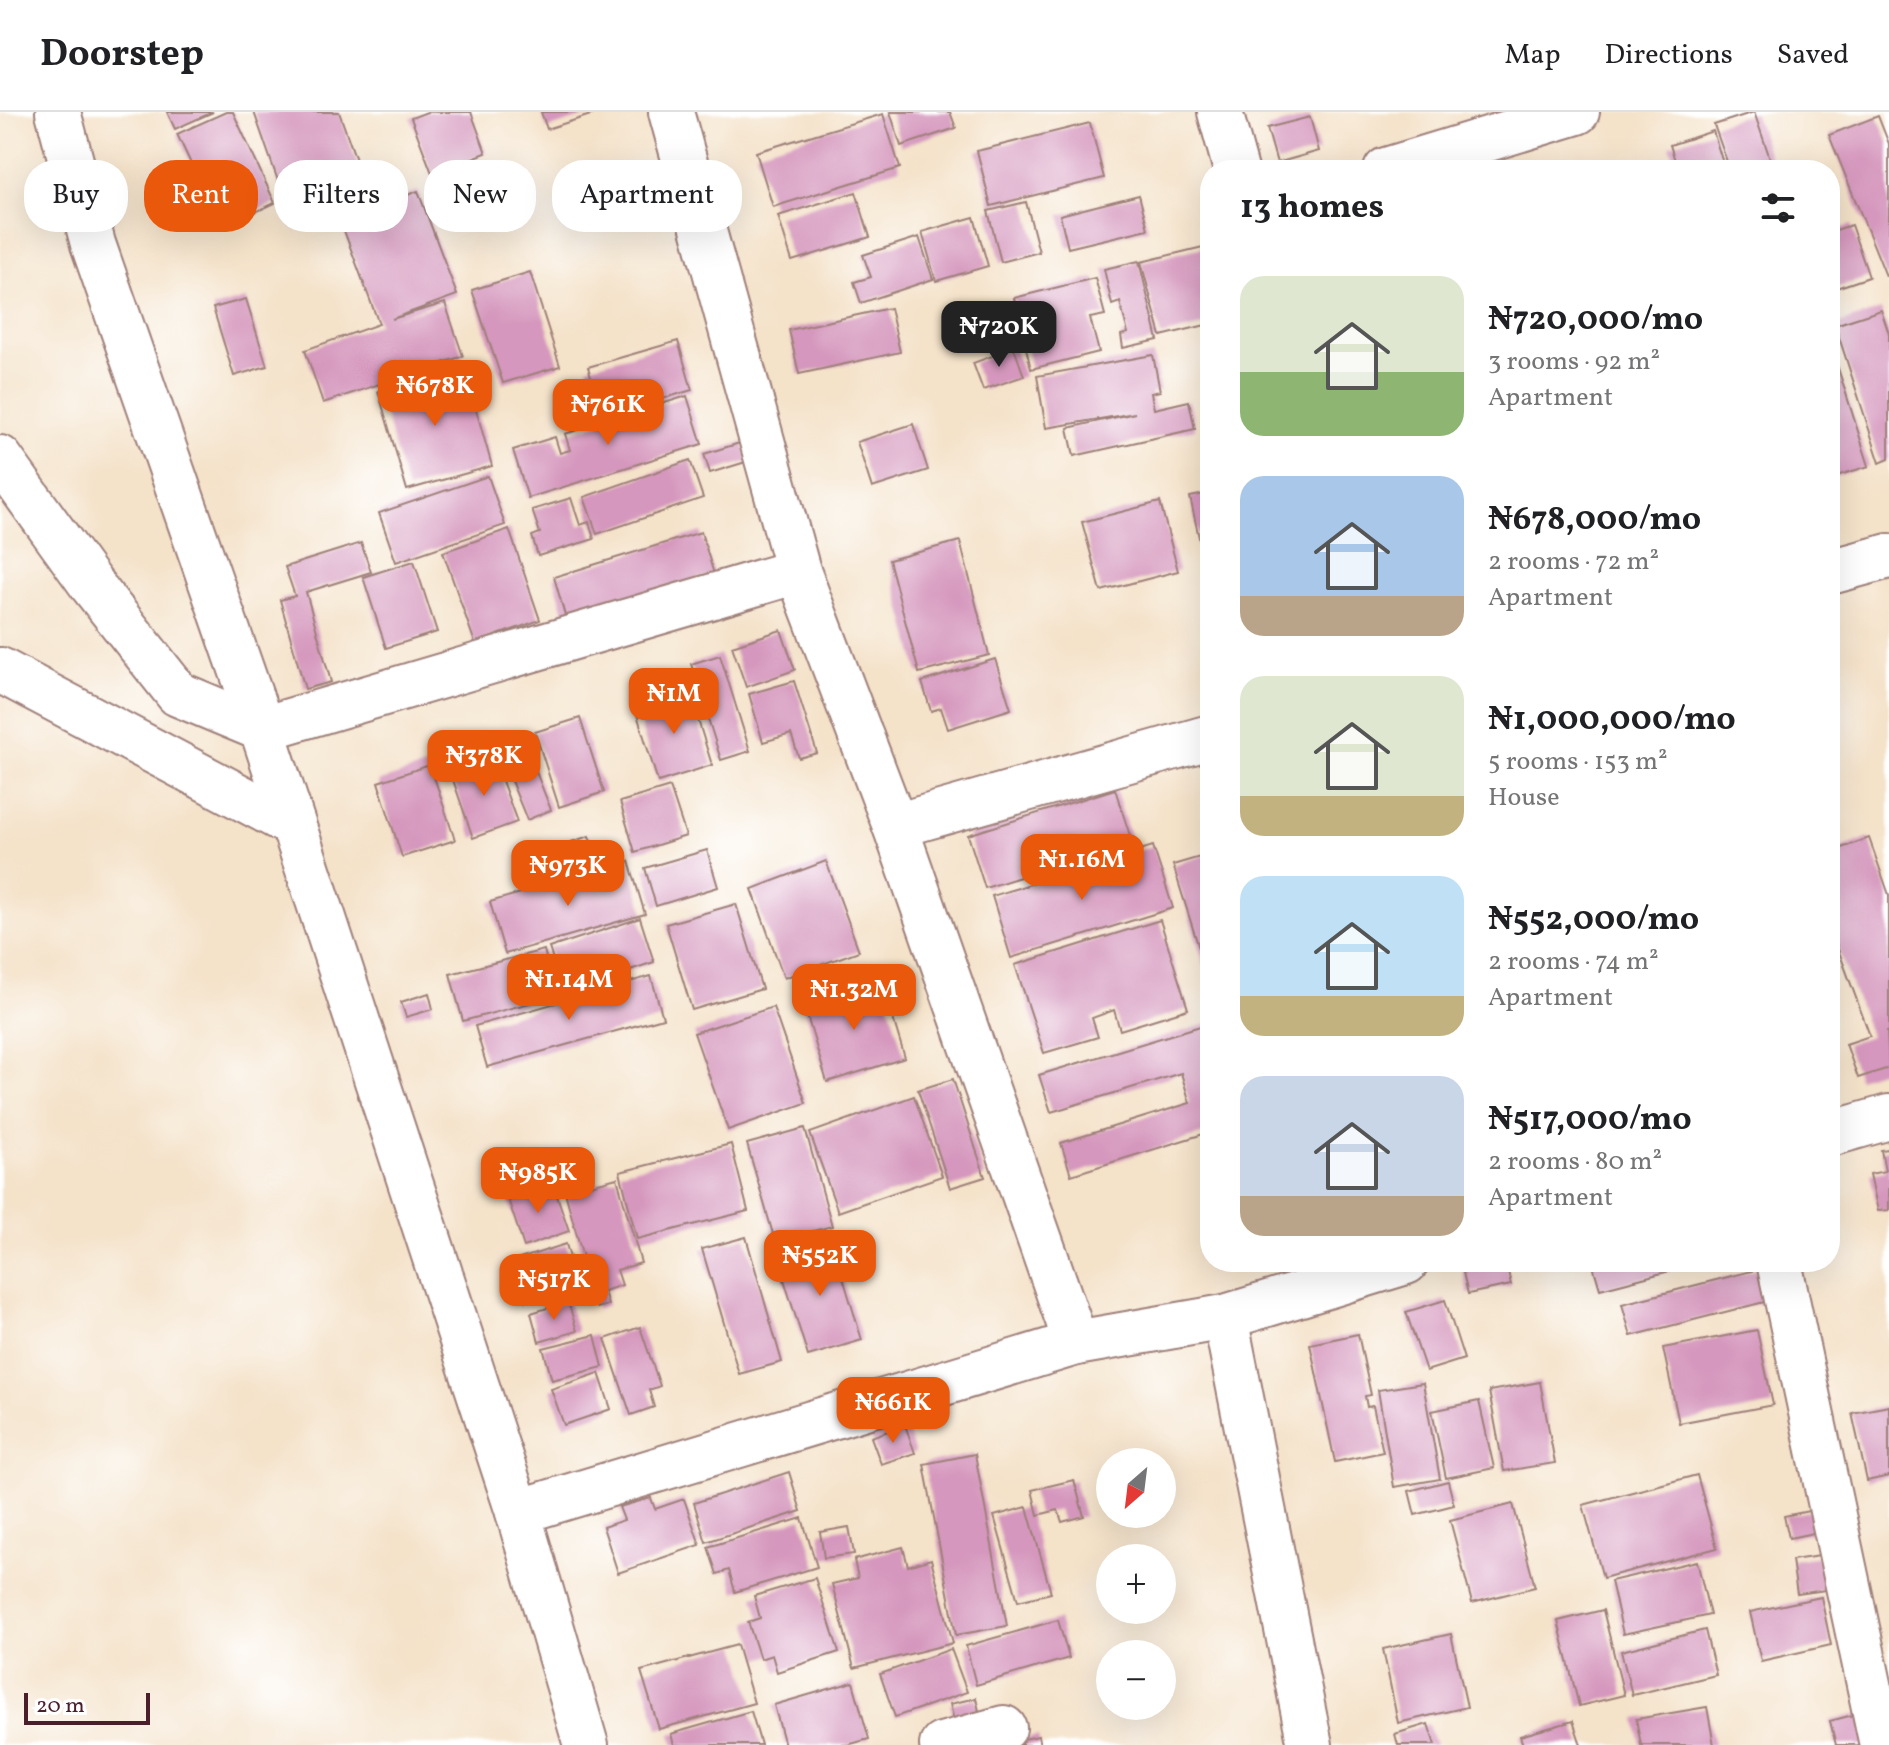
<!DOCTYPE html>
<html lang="en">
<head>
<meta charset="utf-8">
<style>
  :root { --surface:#fff; --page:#f2f2f2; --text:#202124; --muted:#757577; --line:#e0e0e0; --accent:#ea580c }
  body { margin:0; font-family:Vollkorn,serif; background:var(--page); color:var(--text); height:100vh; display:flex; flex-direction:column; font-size:30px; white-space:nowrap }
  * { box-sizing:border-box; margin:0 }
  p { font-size:26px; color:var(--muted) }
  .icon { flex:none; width:44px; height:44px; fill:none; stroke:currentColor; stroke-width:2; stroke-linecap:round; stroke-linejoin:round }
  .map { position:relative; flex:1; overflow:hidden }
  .details { position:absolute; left:1200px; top:48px; width:640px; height:1112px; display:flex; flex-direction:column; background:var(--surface); border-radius:32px; box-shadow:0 8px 32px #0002 }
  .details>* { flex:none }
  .guide { position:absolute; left:24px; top:48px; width:760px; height:72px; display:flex; gap:16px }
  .needle { width:52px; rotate:208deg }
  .tools { position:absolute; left:1096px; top:1336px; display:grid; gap:16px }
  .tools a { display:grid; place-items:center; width:80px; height:80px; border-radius:50%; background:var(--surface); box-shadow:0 8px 32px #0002; font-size:40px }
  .scale { position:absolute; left:24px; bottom:20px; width:126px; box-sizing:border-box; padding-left:8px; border:4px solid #4a1f2b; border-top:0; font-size:22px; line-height:28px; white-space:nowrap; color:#4a1f2b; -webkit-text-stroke:6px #fff; paint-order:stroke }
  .price { position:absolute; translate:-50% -68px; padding:0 18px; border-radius:16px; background:var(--accent); color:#fff; font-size:26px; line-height:52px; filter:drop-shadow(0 2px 4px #0008) }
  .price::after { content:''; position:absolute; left:50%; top:48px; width:24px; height:18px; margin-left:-12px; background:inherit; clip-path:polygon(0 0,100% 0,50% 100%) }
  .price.selected { background:#222; color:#fff }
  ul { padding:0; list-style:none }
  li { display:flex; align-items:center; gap:24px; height:200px; padding:0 40px }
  li span { display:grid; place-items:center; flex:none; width:224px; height:160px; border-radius:24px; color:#555 }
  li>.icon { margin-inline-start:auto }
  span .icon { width:96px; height:96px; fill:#fffc; stroke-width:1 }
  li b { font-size:34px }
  h2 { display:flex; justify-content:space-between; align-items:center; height:96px; padding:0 40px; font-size:34px }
  .chip { padding:0 28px; border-radius:32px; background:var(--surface); box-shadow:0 8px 32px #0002; font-size:28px; line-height:72px }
  .chip.selected { background:var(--accent); color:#fff }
  header { display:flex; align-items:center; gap:48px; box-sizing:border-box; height:112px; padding:0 40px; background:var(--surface); border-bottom:2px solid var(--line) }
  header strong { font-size:38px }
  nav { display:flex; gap:44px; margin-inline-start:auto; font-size:28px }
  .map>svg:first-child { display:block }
  .building { fill:#d597bd }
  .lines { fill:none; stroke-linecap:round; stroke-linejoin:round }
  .street-casing { stroke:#9f807a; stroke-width:48 }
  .street { stroke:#fff; stroke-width:44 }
</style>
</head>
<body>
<header>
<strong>Doorstep</strong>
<nav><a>Map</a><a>Directions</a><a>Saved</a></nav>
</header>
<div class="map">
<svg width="1889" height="1633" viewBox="0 0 1889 1633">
  <rect width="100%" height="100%" fill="#fff"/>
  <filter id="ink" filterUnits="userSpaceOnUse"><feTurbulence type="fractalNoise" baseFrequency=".0125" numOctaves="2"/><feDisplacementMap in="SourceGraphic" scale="16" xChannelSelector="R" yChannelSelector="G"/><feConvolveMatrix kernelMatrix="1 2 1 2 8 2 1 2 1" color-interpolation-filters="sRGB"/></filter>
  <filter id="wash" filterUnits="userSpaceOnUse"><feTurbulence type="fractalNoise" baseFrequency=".006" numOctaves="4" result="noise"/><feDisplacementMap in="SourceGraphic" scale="32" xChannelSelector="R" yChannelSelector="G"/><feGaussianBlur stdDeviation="1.8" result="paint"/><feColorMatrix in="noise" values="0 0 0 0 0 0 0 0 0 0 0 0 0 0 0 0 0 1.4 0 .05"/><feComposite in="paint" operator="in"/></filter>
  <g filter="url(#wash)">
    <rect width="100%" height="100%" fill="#f4e2c9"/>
    <g id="blocks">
      <g class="building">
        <path d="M 167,0 L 213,0 L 175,17 Z"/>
        <path d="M 226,0 L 233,0 L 275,91 L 221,116 L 177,22 Z"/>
        <path d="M 254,0 L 339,0 L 368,82 L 292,109 Z"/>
        <path d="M 427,0 L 471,0 L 486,41 L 432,61 L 411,6 Z"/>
        <path d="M 541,0 L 597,0 L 597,1 L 547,17 Z"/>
        <path d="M 890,0 L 950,0 L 956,16 L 901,34 Z"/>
        <path d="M 1754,0 L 1774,58 L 1730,58 L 1714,13 Z"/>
        <path d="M 883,2 L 900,56 L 773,95 L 756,40 Z"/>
        <path d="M 1878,4 L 1889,32 L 1889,163 L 1886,164 L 1829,23 Z"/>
        <path d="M 1310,5 L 1319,39 L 1277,51 L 1267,16 Z"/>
        <path d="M 1090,11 L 1104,66 L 991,94 L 977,39 Z"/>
        <path d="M 1713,19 L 1725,58 L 1678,58 L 1670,33 Z"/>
        <path d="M 418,79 L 457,183 L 392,207 L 445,191 L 463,244 L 323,291 L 305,238 L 379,212 L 340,108 Z"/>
        <path d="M 856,80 L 870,125 L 792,149 L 778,104 Z"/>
        <path d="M 1139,83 L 1148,117 L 1068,136 L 1060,103 Z"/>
        <path d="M 1026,90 L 1039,140 L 1001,150 L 988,99 Z"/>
        <path d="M 974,105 L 988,154 L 936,169 L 922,120 Z"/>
        <path d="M 1851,113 L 1869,165 L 1830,178 L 1830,120 Z"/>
        <path d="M 919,125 L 933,167 L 861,191 L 854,170 L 871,165 L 863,143 Z"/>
        <path d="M 1203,135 L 1210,159 L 1210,212 L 1161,224 L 1141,150 Z"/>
        <path d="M 1139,149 L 1158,228 L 1123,236 L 1121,223 L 1128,221 L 1120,190 L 1112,193 L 1104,157 Z"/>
        <path d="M 530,160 L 560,254 L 503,271 L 472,178 Z"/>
        <path d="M 1095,166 L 1105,203 L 1090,206 L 1099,240 L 1031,257 L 1014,186 Z"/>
        <path d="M 246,187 L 267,254 L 234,264 L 213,196 Z"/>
        <path d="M 890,196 L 900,240 L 799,262 L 789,218 Z"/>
        <path d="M 1881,198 L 1889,222 L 1889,347 L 1880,351 L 1835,213 Z"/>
        <path d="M 678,229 L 692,278 L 603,304 L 588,255 Z"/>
        <path d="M 1830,231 L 1869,354 L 1830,366 Z"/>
        <path d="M 1014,236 L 1024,264 L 983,278 L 973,251 Z"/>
        <path d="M 1153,243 L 1160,279 L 1151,281 L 1154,297 L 1189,289 L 1195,317 L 1074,344 L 1068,316 L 1135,301 L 1046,316 L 1037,264 Z"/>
        <path d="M 464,255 L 492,354 L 407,378 L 378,279 Z"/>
        <path d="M 687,284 L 702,332 L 528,386 L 513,338 L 555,325 L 560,341 L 570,338 L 565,322 Z"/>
        <path d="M 913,312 L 928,358 L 872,376 L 857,330 Z"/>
        <path d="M 743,330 L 749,349 L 710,361 L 704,342 Z"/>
        <path d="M 690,348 L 703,386 L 597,422 L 584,385 Z"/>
        <path d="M 488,364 L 505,413 L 396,450 L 379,401 Z"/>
        <path d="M 1210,381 L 1210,461 L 1207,462 L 1190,385 Z"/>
        <path d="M 571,386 L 580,413 L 589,410 L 594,427 L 538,444 L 532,424 L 540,421 L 532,398 Z"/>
        <path d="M 1160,390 L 1178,459 L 1101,479 L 1082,410 Z"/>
        <path d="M 509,417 L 540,508 L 475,531 L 443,440 Z"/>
        <path d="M 701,420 L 714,462 L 566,507 L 554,465 Z"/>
        <path d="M 960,429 L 989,543 L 919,561 L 889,448 Z"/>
        <path d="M 361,431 L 371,460 L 306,480 L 331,570 L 305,577 L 280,488 L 295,484 L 285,455 Z"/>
        <path d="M 414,449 L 437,520 L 386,536 L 363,465 Z"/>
        <path d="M 781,518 L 795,558 L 746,575 L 732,534 Z"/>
        <path d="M 720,543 L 750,639 L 721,648 L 691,552 Z"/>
        <path d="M 995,547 L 1011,597 L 948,617 L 941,596 L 931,599 L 922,570 Z"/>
        <path d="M 794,569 L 817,641 L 799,646 L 791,622 L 763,630 L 749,582 Z"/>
        <path d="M 689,579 L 712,653 L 658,670 L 635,596 Z"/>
        <path d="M 580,606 L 604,680 L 559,695 L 535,620 Z"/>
        <path d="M 525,632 L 551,698 L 527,708 L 500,642 Z"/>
        <path d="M 494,647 L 517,710 L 473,726 L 451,662 Z"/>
        <path d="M 430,653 L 455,728 L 402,745 L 378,670 Z"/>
        <path d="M 670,675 L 686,724 L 635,740 L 620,690 Z"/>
        <path d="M 1115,677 L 1132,730 L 985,776 L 968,723 Z"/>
        <path d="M 589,724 L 599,750 L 535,772 L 526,745 Z"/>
        <path d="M 1869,726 L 1889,783 L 1889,919 L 1887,920 L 1889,956 L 1858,966 L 1846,932 L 1870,924 L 1830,815 L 1830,740 Z"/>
        <path d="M 1153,734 L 1173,796 L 1011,846 L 992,784 Z"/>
        <path d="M 707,738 L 718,775 L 656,794 L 645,756 Z"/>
        <path d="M 1210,742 L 1210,868 L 1209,868 L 1173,753 Z"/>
        <path d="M 629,749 L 645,802 L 505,842 L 490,790 Z"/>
        <path d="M 826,749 L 859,839 L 784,866 L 752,777 Z"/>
        <path d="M 736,792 L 762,877 L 692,898 L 666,812 Z"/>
        <path d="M 640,806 L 654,850 L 564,880 L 549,836 Z"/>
        <path d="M 1160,808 L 1188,897 L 1120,918 L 1114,898 L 1092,906 L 1098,925 L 1044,941 L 1015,853 Z"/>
        <path d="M 544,838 L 556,884 L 463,909 L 450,862 Z"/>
        <path d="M 651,864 L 663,906 L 487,955 L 475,914 Z"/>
        <path d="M 882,870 L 905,946 L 827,970 L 804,894 Z"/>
        <path d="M 429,881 L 433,897 L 406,905 L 401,890 Z"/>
        <path d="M 773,895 L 806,991 L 728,1018 L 694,921 Z"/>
        <path d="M 1210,911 L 1210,1020 L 1071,1063 L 1061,1031 L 1190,991 L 1181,961 L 1051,1000 L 1039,963 Z"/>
        <path d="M 953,967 L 985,1065 L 950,1076 L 918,978 Z"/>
        <path d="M 914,984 L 942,1064 L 838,1100 L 810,1021 Z"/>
        <path d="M 805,1016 L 832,1114 L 775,1129 L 747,1032 Z"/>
        <path d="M 731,1032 L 748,1099 L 637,1127 L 620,1060 Z"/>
        <path d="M 1889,1037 L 1889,1098 L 1878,1099 L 1870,1062 L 1885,1059 L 1881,1038 Z"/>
        <path d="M 617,1066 L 641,1151 L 617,1158 L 622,1173 L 604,1179 L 608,1193 L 597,1196 L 565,1080 Z"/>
        <path d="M 553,1072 L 569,1119 L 524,1135 L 508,1087 Z"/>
        <path d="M 746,1125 L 782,1250 L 739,1262 L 702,1137 Z"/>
        <path d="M 832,1129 L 862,1228 L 808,1244 L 777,1145 Z"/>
        <path d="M 566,1132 L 578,1173 L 526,1189 L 513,1149 Z"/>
        <path d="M 1472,1150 L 1506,1150 L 1511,1173 L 1468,1182 L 1461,1152 Z"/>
        <path d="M 1592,1150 L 1700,1150 L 1701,1151 L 1600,1177 Z"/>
        <path d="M 1763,1156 L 1772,1188 L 1631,1224 L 1622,1192 Z"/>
        <path d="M 1445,1188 L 1464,1247 L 1426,1259 L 1406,1200 Z"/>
        <path d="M 568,1190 L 577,1219 L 539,1230 L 531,1201 Z"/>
        <path d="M 640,1215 L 660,1274 L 649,1278 L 654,1295 L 631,1303 L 605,1227 Z"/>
        <path d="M 1757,1218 L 1773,1293 L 1679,1311 L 1663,1236 Z"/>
        <path d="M 1358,1222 L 1371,1283 L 1365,1284 L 1367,1295 L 1373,1294 L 1383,1340 L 1335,1350 L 1310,1232 Z"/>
        <path d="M 595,1223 L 603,1255 L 552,1268 L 543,1236 Z"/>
        <path d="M 599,1261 L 611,1297 L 564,1313 L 551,1277 Z"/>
        <path d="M 1540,1270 L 1555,1351 L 1504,1359 L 1489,1279 Z"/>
        <path d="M 1423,1271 L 1440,1367 L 1394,1375 L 1378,1278 Z"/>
        <path d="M 1479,1289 L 1494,1356 L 1446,1366 L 1432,1299 Z"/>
        <path d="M 1889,1294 L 1889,1364 L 1867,1369 L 1852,1301 Z"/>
        <path d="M 905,1313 L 915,1341 L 881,1352 L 871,1325 Z"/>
        <path d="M 975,1342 L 1007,1514 L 956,1523 L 924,1352 Z"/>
        <path d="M 789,1360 L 801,1399 L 706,1430 L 694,1391 Z"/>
        <path d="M 1697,1363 L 1717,1436 L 1603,1466 L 1583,1393 Z"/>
        <path d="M 1074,1368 L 1084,1404 L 1062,1410 L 1058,1398 L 1038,1403 L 1032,1378 Z"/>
        <path d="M 1448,1369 L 1454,1393 L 1415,1403 L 1409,1379 Z"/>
        <path d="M 651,1386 L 655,1397 L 684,1387 L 700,1433 L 618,1461 L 603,1415 L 624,1408 L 619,1395 Z"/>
        <path d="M 1513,1392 L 1535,1475 L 1472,1491 L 1450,1408 Z"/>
        <path d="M 1027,1395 L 1051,1481 L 1018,1489 L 994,1404 Z"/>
        <path d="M 1819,1397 L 1823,1419 L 1789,1426 L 1784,1404 Z"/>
        <path d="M 802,1406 L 817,1455 L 735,1480 L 729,1458 L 717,1462 L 708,1435 Z"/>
        <path d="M 849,1415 L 854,1442 L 824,1446 L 820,1420 Z"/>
        <path d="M 903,1435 L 908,1454 L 931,1447 L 953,1531 L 854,1556 L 832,1472 L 858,1466 L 854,1448 Z"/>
        <path d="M 1827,1443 L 1833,1477 L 1797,1482 L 1792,1448 Z"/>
        <path d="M 1697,1449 L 1710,1503 L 1623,1522 L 1611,1469 Z"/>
        <path d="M 815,1466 L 839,1540 L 777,1560 L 772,1543 L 760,1547 L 748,1510 L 760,1506 L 754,1484 Z"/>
        <path d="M 1821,1485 L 1831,1533 L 1761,1549 L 1750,1500 Z"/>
        <path d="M 1603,1498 L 1624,1583 L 1579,1594 L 1558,1509 Z"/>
        <path d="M 1058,1508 L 1069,1546 L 976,1573 L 966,1534 Z"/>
        <path d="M 1705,1518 L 1716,1563 L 1632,1583 L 1621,1539 Z"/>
        <path d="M 1451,1522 L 1467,1595 L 1398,1611 L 1383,1537 Z"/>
        <path d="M 737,1533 L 754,1591 L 659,1617 L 641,1559 Z"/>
        <path d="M 951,1537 L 967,1580 L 895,1605 L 880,1562 Z"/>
        <path d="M 853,1570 L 869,1627 L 847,1633 L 785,1633 L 774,1593 Z"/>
        <path d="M 976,1586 L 981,1608 L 955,1613 L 950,1592 Z"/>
        <path d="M 1707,1595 L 1714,1633 L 1641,1633 L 1636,1607 Z"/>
        <path d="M 751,1599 L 761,1633 L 674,1633 L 671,1622 Z"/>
        <path d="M 1864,1600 L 1873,1633 L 1836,1633 L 1830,1609 Z"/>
        <path d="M 1573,1609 L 1581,1633 L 1523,1633 L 1520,1624 Z"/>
        <path d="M 1428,1612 L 1435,1633 L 1398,1633 L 1395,1622 Z"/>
        <path d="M 1038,1624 L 1040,1633 L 1020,1633 L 1019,1628 Z"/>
      </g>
    </g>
  </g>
  <g filter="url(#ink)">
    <use href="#blocks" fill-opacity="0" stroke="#9f807a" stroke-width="2"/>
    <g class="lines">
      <g class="street-casing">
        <g id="street">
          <path d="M 58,0 L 93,132 L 262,617 L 518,1400 L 586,1633"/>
          <path d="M 671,0 L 798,459"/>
          <path d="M 1220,0 L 1236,58"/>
          <path d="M 1386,58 L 1577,0"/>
          <path d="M 0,346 L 91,472 L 178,582 L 262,617 L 798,459 L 895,714 L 1076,1231"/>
          <path d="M 1830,460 L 1889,444"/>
          <path d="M 0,558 L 293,713"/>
          <path d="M 895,714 L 1210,625"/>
          <path d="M 1830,1022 L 1889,1005"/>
          <path d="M 1779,1150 L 1882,1633"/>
          <path d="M 1225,1205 L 1310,1633"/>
          <path d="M 518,1400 L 1076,1231 L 1225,1205 L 1406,1150"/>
          <path d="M 942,1633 L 1004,1616"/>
        </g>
      </g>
      <use href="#street" class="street"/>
    </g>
  </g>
</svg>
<div class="tools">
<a><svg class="needle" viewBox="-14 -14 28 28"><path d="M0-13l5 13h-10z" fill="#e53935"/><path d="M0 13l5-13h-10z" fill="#757577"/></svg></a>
<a>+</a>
<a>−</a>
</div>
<div class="scale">20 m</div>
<b class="price selected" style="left:999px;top:257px">₦720K</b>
<b class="price" style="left:435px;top:316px">₦678K</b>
<b class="price" style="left:608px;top:335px">₦761K</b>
<b class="price" style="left:674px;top:624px">₦1M</b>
<b class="price" style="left:484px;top:686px">₦378K</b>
<b class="price" style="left:1082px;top:790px">₦1.16M</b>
<b class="price" style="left:568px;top:796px">₦973K</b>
<b class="price" style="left:569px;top:910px">₦1.14M</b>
<b class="price" style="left:854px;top:920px">₦1.32M</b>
<b class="price" style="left:538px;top:1103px">₦985K</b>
<b class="price" style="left:820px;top:1186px">₦552K</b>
<b class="price" style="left:554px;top:1210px">₦517K</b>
<b class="price" style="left:893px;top:1333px">₦661K</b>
<div class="guide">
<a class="chip">Buy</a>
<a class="chip selected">Rent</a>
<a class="chip">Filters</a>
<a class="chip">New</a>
<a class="chip">Apartment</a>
</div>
<section class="details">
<h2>13 homes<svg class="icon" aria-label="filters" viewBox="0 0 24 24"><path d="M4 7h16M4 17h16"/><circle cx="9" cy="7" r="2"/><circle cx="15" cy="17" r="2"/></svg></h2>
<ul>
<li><span style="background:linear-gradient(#dfe7d0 60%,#8fb573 0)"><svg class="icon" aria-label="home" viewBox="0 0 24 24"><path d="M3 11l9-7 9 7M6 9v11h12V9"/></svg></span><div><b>₦720,000/mo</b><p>3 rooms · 92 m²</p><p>Apartment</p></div></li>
<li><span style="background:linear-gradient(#a9c7e8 75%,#b9a48a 0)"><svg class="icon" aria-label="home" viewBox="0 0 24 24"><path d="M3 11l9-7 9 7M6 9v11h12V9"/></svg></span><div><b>₦678,000/mo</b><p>2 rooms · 72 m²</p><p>Apartment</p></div></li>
<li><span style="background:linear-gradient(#dfe7d0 75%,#c2b280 0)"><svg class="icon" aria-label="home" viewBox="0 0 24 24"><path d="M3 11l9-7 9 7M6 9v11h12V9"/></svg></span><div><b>₦1,000,000/mo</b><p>5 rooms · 153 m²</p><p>House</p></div></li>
<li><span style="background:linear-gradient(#bfe0f5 75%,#c2b280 0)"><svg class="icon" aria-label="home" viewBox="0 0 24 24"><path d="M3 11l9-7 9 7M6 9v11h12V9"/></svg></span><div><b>₦552,000/mo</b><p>2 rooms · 74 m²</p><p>Apartment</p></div></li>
<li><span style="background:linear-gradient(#c9d6e8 75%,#b9a48a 0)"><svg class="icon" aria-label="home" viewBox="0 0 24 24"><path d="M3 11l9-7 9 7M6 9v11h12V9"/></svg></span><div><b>₦517,000/mo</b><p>2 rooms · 80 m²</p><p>Apartment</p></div></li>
</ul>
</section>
</div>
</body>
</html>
